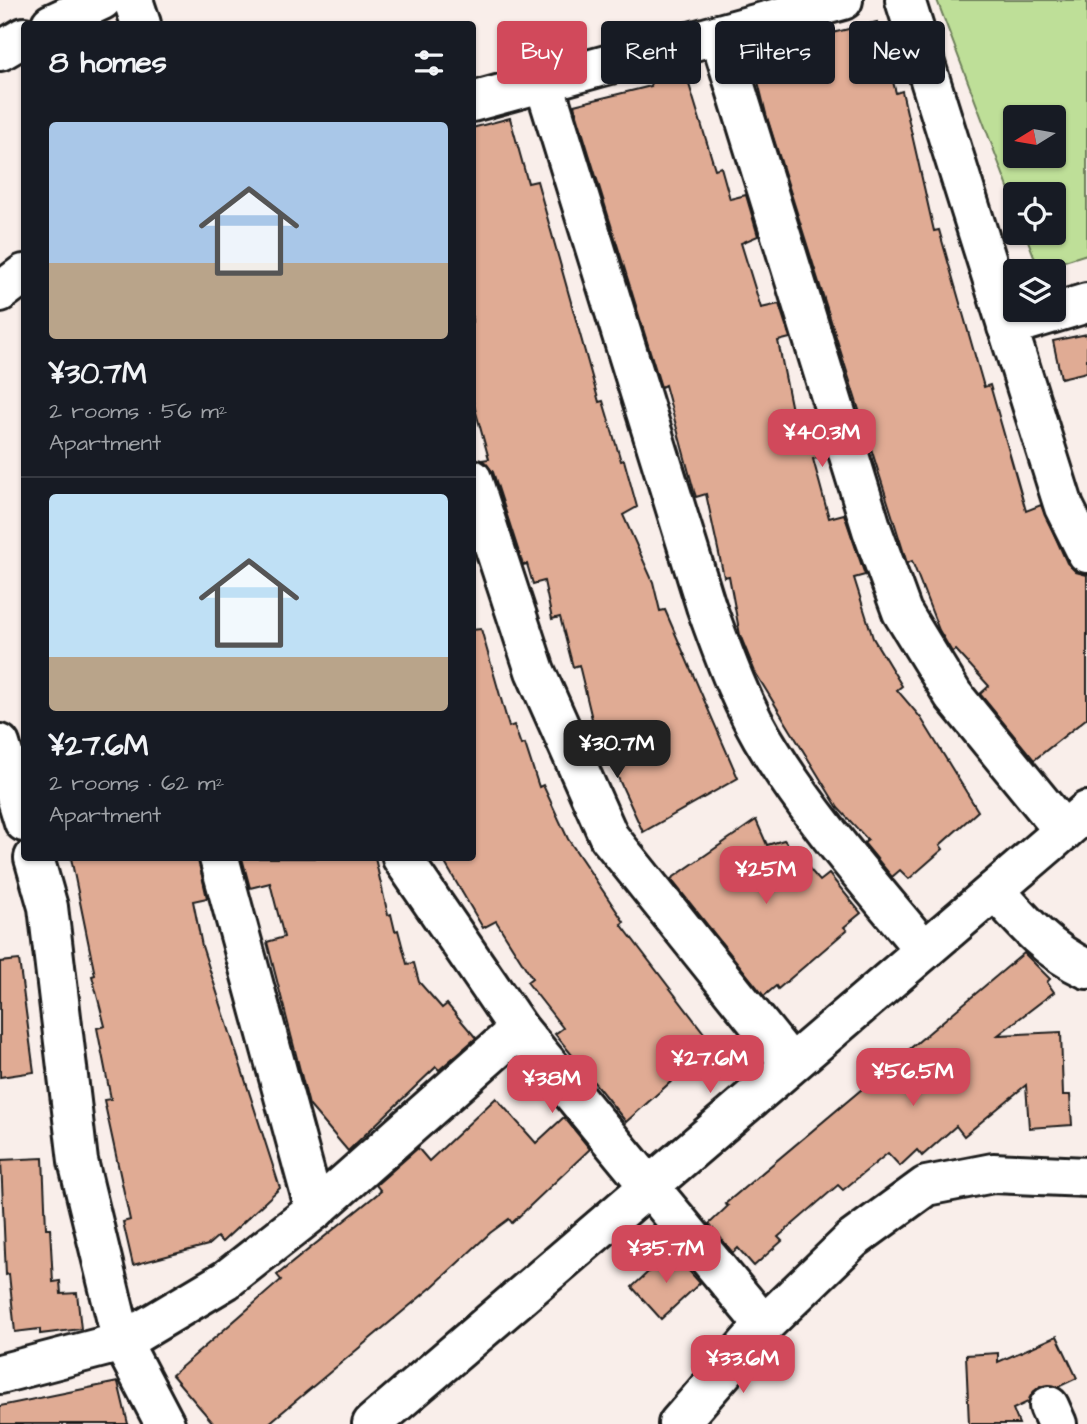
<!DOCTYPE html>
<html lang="en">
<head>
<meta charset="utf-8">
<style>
  :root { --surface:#171b24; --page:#242831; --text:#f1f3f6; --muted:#9ea1a6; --line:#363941; --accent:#d1495b }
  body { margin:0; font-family:"Architects Daughter",sans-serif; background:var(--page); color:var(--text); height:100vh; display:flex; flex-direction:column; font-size:26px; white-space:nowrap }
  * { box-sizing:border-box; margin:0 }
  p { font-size:23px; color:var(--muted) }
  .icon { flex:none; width:38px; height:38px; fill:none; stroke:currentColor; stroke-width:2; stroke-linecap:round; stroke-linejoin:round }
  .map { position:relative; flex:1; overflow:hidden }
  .drawer { position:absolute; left:21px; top:21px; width:455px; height:840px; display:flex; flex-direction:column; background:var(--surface); border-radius:7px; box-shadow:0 2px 5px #0004 }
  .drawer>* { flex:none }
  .guide { position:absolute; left:497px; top:21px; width:485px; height:63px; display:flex; gap:14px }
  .needle { width:46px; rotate:259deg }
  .controls { position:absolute; left:1003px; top:105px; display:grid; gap:14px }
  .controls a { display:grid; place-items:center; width:63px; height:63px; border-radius:7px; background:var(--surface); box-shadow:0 2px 5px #0004; font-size:35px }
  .price { position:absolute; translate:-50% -60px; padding:0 16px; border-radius:14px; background:var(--accent); color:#fff; font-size:23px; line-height:46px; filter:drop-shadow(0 2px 4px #0008) }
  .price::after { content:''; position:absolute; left:50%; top:42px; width:21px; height:16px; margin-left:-10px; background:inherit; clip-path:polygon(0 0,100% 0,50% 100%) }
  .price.on { background:#222; color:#fff }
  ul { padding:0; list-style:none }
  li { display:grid; align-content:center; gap:14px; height:371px; padding:0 28px }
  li+li { border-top:2px solid var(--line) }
  li span { display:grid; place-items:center; height:217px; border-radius:7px; color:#555 }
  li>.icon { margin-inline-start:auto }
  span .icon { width:126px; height:126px; fill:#fffc; stroke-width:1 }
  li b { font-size:30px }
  h2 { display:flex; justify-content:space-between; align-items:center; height:84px; padding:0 28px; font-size:30px }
  .pill { padding:0 24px; border-radius:7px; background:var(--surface); box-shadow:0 2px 5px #0004; font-size:24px; line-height:63px }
  .pill.on { background:var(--accent); color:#fff }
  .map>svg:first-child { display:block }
  .green { fill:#bedf98; stroke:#6d7e5a; stroke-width:2; fill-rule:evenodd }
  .building { fill:#e0ab94; stroke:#1c1c1c; stroke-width:2 }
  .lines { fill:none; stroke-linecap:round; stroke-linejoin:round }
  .minor-casing { stroke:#1c1c1c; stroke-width:44 }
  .minor { stroke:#fff; stroke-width:38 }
</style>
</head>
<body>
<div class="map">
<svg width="1087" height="1424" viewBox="0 0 1087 1424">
  <rect width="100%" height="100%" fill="#f9eeea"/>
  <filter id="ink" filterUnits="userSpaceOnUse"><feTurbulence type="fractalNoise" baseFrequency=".0143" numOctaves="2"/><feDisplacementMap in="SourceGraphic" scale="14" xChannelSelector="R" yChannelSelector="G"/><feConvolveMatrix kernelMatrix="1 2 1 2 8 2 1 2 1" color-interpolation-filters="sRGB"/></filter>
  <g filter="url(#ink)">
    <path class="green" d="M 937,0 L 1087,0 L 1087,254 L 1039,269 L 1025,233 L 1054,233 L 1054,194 L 1015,194 L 1015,206 ZM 1015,117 L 1054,117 L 1054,156 L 1015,156 Z"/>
    <g class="building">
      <path d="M 877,22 L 896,93 L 902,91 L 934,231 L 939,230 L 984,387 L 990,385 L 1026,511 L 1041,505 L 1067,563 L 1076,572 L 1087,575 L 1087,718 L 1034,760 L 980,694 L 989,686 L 956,650 L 952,652 L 939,630 L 912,561 L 907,563 L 766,114 L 751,53 Z"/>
      <path d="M 684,68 L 715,169 L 721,167 L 730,199 L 746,195 L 758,236 L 741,243 L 761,308 L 779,304 L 790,338 L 778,341 L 797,435 L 818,429 L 826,456 L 813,459 L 829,518 L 844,514 L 865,575 L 854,578 L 873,638 L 902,686 L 897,690 L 921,718 L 978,811 L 940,845 L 943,849 L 909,879 L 900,870 L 892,877 L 864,843 L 868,840 L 838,808 L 755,672 L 740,635 L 729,576 L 724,577 L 706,494 L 696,497 L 694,491 L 665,385 L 661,387 L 574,105 L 651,86 L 649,79 Z"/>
      <path d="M 510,118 L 528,183 L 537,181 L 599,402 L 603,401 L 621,461 L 624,460 L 637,507 L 623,515 L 653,582 L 660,611 L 665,610 L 738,778 L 643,832 L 593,723 L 579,665 L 573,667 L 560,617 L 552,619 L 544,581 L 533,584 L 527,564 L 523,565 L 493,472 L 482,460 L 489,459 L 472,398 L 472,128 Z"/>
      <path d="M 1087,334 L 1087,372 L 1061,378 L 1053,341 Z"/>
      <path d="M 481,629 L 509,727 L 514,725 L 521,745 L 525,744 L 539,787 L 543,785 L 568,839 L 624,922 L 621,924 L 710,1041 L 691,1057 L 694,1061 L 626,1122 L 555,1034 L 563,1028 L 527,982 L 532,978 L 496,921 L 483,928 L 442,858 L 472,858 L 472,630 Z"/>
      <path d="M 756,820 L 767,845 L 784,840 L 820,881 L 829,874 L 861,913 L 844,927 L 847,930 L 778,989 L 776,986 L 764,996 L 671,879 Z"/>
      <path d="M 71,858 L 198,858 L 207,898 L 193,901 L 202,946 L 280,1188 L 222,1242 L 217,1237 L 208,1245 L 133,1265 L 123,1222 L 130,1220 L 104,1100 L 111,1099 L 97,1028 L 105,1026 L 92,976 L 95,975 Z"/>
      <path d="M 242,858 L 375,858 L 388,915 L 391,914 L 395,931 L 398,930 L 407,964 L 414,963 L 419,982 L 442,1008 L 447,1004 L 476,1038 L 439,1070 L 436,1067 L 348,1151 L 309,1105 L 267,942 L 284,937 L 270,883 L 250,888 Z"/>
      <path d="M 1024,953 L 1050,979 L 1047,982 L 1054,992 L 998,1035 L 1061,1032 L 1063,1095 L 1070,1095 L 1072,1125 L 1029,1128 L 1026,1085 L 964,1136 L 956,1126 L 922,1156 L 917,1150 L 900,1166 L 888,1153 L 843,1190 L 838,1185 L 778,1237 L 782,1241 L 754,1266 L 738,1248 L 733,1253 L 709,1224 L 728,1206 L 725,1204 Z"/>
      <path d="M 19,960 L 34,1072 L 0,1077 L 0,962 Z"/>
      <path d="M 496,1098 L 536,1143 L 564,1117 L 590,1149 L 512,1223 L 509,1219 L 490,1233 L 432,1287 L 268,1424 L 214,1424 L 172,1375 L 281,1280 L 277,1275 L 381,1191 L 376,1185 L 418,1148 L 429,1161 Z"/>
      <path d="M 43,1158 L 46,1228 L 50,1228 L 53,1282 L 60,1281 L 61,1294 L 77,1293 L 81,1329 L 40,1334 L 40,1329 L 15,1332 L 9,1274 L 6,1275 L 1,1160 Z"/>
      <path d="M 671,1251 L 700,1283 L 661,1319 L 632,1287 Z"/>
      <path d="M 1057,1336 L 1077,1378 L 1058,1387 L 1040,1386 L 1028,1402 L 1013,1409 L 1019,1424 L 969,1424 L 966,1355 L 998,1353 L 998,1362 Z"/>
      <path d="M 118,1382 L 128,1424 L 0,1424 L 0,1406 Z"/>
    </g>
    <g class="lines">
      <g class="minor-casing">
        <g id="minor">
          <path d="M 133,0 L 141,24"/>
          <path d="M 905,0 L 1064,507 L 1087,553"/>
          <path d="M 51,24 L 102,0"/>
          <path d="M 719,34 L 872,530 L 902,612 L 953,695 L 1064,831"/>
          <path d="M 0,51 L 24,37"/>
          <path d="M 544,83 L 706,606 C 724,656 742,707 771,752 C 815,823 872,886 924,950"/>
          <path d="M 472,102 L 843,0"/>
          <path d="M 0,292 L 24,274"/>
          <path d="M 1007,327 L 1087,303"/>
          <path d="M 472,479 L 535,671 L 609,837 L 791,1064"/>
          <path d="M 0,744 L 24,822"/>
          <path d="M 34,858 L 48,907 L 78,1161 L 122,1342 L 165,1424"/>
          <path d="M 219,858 L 315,1210"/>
          <path d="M 402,858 L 519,1029 L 764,1325"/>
          <path d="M 995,890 C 1023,922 1048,951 1087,969"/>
          <path d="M 0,1374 L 122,1342 L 226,1280 L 315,1210 L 519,1029"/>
          <path d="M 1049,1406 L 1057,1424"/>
          <path d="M 372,1424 L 1087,811"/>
          <path d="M 678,1424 L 764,1325 L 852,1240 L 926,1186 L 993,1173 L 1087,1177"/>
        </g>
      </g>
      <use href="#minor" class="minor"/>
    </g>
  </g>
</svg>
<div class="controls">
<a><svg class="needle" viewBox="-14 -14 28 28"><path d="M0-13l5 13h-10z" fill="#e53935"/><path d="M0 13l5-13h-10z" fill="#9ea1a6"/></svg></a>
<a><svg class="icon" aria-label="locate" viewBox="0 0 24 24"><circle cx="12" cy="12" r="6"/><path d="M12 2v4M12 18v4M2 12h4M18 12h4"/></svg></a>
<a><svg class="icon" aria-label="layers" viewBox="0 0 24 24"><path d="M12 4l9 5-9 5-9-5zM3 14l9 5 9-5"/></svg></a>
</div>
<b class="price" style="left:822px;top:469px">¥40.3M</b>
<b class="price on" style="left:617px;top:780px">¥30.7M</b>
<b class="price" style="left:766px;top:906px">¥25M</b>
<b class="price" style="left:710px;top:1095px">¥27.6M</b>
<b class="price" style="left:913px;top:1108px">¥56.5M</b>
<b class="price" style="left:552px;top:1115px">¥38M</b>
<b class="price" style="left:666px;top:1285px">¥35.7M</b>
<b class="price" style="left:743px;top:1395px">¥33.6M</b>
<div class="guide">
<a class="pill on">Buy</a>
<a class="pill">Rent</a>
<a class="pill">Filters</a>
<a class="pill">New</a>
</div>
<section class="drawer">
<h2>8 homes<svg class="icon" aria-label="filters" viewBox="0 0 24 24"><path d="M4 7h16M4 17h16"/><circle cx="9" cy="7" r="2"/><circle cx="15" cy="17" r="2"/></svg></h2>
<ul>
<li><span style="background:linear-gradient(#a9c7e8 65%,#b9a48a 0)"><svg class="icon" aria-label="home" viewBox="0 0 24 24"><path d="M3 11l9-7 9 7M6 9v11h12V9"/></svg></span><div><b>¥30.7M</b><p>2 rooms · 56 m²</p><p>Apartment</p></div></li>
<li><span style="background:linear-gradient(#bfe0f5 75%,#b9a48a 0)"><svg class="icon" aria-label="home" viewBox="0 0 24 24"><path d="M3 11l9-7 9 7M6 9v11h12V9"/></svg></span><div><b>¥27.6M</b><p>2 rooms · 62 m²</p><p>Apartment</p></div></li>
</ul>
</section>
</div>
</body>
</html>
